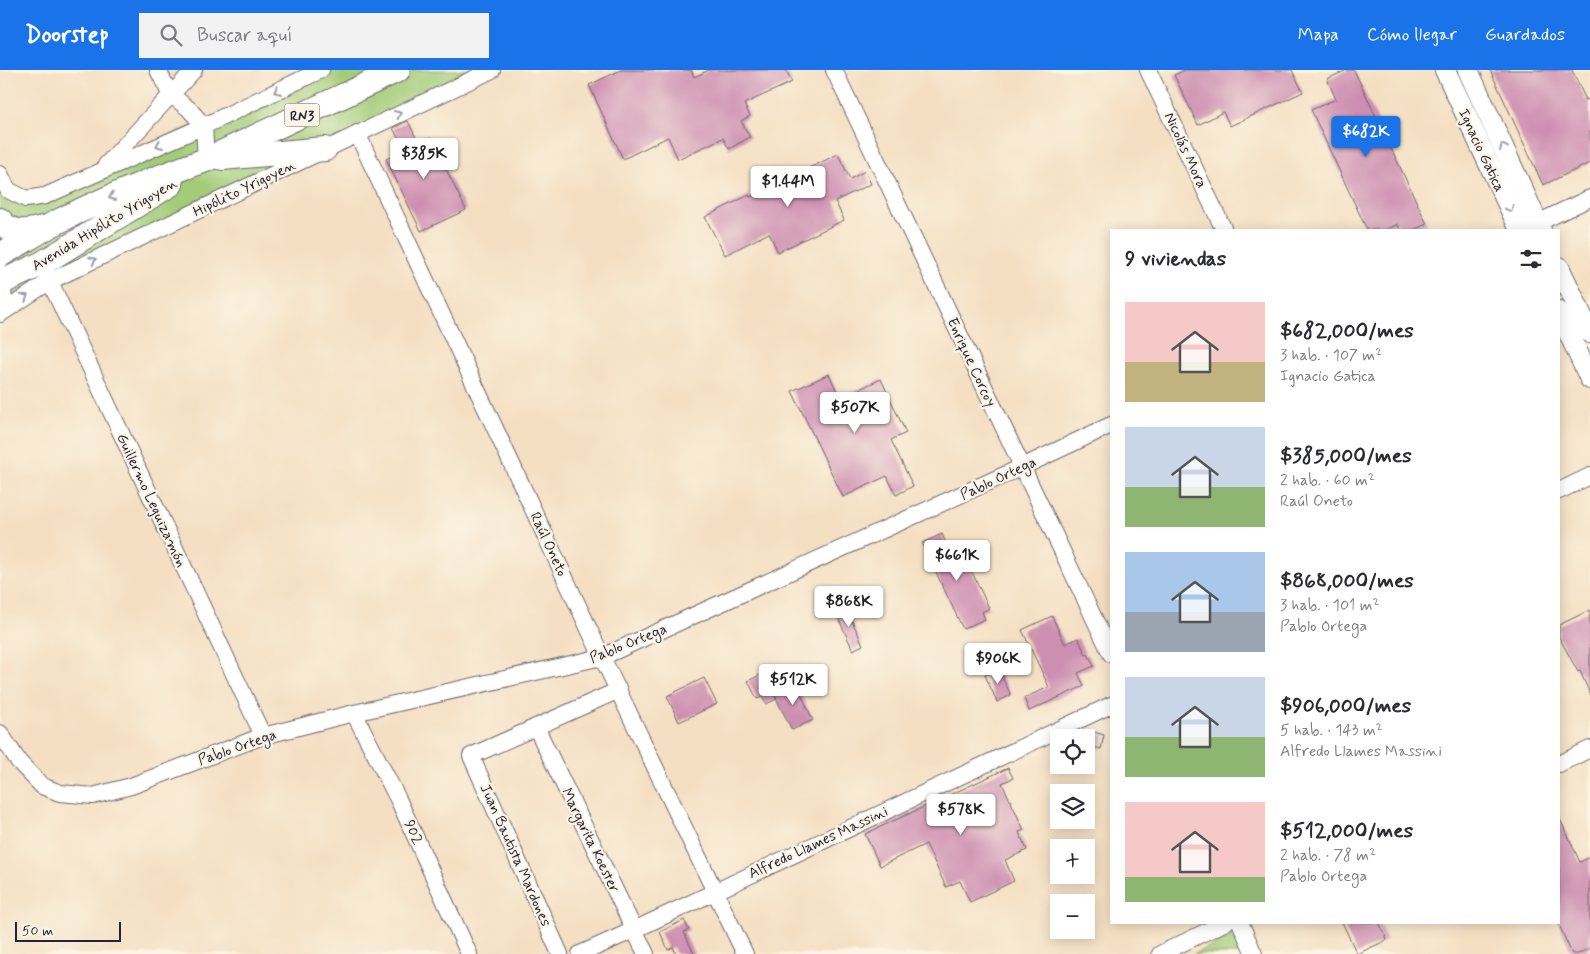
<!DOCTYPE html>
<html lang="es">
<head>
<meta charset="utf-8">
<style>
  :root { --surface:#fff; --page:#f2f2f3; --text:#2b2b33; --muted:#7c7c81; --accent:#1a73e8 }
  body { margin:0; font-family:Mynerve,sans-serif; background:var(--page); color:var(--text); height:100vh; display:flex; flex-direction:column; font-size:19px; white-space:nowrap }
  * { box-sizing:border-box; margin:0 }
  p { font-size:16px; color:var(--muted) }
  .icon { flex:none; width:28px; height:28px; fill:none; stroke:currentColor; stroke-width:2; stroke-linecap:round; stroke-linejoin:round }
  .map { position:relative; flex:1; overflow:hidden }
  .side { position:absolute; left:1110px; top:159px; width:450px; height:695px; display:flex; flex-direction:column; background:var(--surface); border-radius:0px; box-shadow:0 2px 12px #0003 }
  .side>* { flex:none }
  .controls { position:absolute; left:1050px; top:659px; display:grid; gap:10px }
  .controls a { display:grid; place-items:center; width:45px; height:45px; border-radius:0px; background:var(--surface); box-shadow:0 2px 12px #0003; font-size:25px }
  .scale { position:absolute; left:15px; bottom:12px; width:106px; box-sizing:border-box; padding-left:5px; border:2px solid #22223b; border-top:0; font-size:14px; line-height:18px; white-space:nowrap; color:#22223b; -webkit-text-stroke:4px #fcf5e5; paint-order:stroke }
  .price { position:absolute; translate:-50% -42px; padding:0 11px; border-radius:5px; background:#fff; color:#222; font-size:16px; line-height:32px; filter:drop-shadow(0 1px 2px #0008) }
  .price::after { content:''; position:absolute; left:50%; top:30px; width:15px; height:11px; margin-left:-8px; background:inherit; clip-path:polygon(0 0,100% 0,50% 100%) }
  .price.selected { background:var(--accent); color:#fff }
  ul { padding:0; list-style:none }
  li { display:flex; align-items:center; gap:15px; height:125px; padding:0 15px }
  li span { display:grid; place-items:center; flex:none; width:140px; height:100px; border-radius:0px; color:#555 }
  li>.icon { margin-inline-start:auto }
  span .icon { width:60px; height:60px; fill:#fffc; stroke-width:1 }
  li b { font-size:21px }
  h2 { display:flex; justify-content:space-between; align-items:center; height:60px; padding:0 15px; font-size:21px }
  header { display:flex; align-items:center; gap:30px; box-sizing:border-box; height:70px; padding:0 25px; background:var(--accent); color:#fff }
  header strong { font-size:24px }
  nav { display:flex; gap:28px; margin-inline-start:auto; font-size:18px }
  .search { width:350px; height:45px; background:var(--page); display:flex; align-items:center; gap:12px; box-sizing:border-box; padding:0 18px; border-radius:0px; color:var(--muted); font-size:19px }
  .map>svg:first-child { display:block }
  .green { fill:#a2cc78; stroke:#62775a }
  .building { fill:#cd8fb1 }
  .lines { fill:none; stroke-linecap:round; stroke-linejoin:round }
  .minor-casing { stroke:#6c646a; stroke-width:18 }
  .major-casing { stroke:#6c646a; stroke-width:22 }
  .highway-casing { stroke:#6c646a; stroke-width:26 }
  .minor { stroke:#fff; stroke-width:16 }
  .major { stroke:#fff; stroke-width:20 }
  .highway { stroke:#fff; stroke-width:24 }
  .oneway { stroke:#9c9ca7 }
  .labels { text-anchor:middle; stroke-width:4.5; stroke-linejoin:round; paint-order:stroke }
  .shield { fill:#fcf5e5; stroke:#63616e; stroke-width:1 }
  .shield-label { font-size:14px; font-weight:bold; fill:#22223b }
  .street-label { font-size:15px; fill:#22223b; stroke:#fcf5e5 }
</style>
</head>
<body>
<header>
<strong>Doorstep</strong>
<div class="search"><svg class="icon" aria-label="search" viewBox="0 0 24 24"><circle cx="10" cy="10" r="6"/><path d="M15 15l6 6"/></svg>Buscar aquí</div>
<nav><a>Mapa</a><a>Cómo llegar</a><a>Guardados</a></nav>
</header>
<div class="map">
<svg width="1590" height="884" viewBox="0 0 1590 884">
  <rect width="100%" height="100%" fill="#fcf5e5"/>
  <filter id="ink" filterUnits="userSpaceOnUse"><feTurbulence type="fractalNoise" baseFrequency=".02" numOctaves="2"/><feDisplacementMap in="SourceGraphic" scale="10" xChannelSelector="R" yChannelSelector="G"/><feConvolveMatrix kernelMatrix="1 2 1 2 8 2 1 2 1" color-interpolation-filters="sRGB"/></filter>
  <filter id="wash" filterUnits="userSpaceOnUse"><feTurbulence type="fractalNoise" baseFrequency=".0096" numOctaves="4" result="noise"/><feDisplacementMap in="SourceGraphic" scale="20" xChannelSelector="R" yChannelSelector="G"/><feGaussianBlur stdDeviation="1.12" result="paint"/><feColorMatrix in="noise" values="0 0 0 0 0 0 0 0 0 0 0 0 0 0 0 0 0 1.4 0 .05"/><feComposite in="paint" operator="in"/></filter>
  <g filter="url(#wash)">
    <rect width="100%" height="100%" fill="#f4dfc2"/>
    <g class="green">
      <path d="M 321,0 L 492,0 L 0,244 L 0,104 L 26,129 Z"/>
      <path d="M 1233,866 L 1242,884 L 1194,884 L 1232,866 Z"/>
    </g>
    <g id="blocks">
      <g class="building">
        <path d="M 621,0 L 691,0 L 694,7 L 709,0 L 786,0 L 792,12 L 744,34 L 750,46 L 741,51 L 750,67 L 729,79 L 723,68 L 678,89 L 668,67 L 623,89 L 589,15 Z"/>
        <path d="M 1185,0 L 1292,0 L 1303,22 L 1230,56 L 1223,42 L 1198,55 L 1174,5 Z"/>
        <path d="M 1347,0 L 1354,0 L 1427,154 L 1413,160 L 1400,160 L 1398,154 L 1385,160 L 1367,160 L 1311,40 L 1336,29 L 1327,9 Z"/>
        <path d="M 1490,0 L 1572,0 L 1586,30 L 1590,28 L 1590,93 L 1543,115 Z"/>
        <path d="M 408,51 L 419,74 L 431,68 L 466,140 L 421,161 L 386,89 L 404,80 L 393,58 Z"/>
        <path d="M 838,84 L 850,109 L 865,101 L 871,114 L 835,131 L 844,150 L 778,182 L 769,163 L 725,185 L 705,147 L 749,125 L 750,127 Z"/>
        <path d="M 829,304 L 840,328 L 881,309 L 906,363 L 891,370 L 913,416 L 896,425 L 887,406 L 843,427 L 792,321 Z"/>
        <path d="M 942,464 L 952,486 L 962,481 L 989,538 L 982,542 L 985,549 L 963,559 L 922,473 Z"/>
        <path d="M 845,536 L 863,575 L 853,580 L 835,541 Z"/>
        <path d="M 1590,540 L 1590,624 L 1580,601 L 1578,602 L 1559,567 L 1559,555 Z"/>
        <path d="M 1052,546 L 1065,574 L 1078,568 L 1086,585 L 1088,584 L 1094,596 L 1078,603 L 1084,616 L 1029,641 L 1024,628 L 1049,617 L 1022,560 Z"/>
        <path d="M 998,599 L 1011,625 L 997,632 L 985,605 Z"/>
        <path d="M 764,603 L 777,629 L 766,634 L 762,627 L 757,629 L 748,611 Z"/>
        <path d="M 704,608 L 717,634 L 679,652 L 667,626 Z"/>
        <path d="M 795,611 L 813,650 L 792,660 L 773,622 Z"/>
        <path d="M 1091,661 L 1104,665 L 1101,679 L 1087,675 Z"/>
        <path d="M 1008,698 L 1013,708 L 1002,713 L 1024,760 L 1019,762 L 1027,780 L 1005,790 L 1014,811 L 970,832 L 960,811 L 946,817 L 926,774 L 880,796 L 865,764 Z"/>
        <path d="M 1559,747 L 1580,792 L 1590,787 L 1590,878 L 1578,884 L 1572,884 L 1559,855 Z"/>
        <path d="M 684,850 L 689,860 L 684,862 L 694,884 L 676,884 L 673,877 L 668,880 L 660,862 Z"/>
        <path d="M 1342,852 L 1379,852 L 1387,870 L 1357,884 Z"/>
      </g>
    </g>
  </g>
  <g filter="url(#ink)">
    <use href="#blocks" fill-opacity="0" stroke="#6c646a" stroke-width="1"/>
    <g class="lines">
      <g class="minor-casing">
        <g id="minor">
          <path d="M 158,0 L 170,24 L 189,39 L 204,56 L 206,90"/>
          <path d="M 834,0 L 1111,584"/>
          <path d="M 1148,0 L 1224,160"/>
          <path d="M 357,63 L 602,587 L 745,884"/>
          <path d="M 106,95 L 194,0"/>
          <path d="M 0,104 L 8,120 L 26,129 L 45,126 L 204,56 L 321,0"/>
          <path d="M 1527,158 L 1590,128"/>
          <path d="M 46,203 L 263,666"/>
          <path d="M 0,244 L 50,211 L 492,0"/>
          <path d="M 1559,421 L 1590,406"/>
          <path d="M 354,643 L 398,729 L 469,884"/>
          <path d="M 536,657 L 646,884"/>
          <path d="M 0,663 L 19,692 L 42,716 L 60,723 L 93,726 L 131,716 L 263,666 L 354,643 L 602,587 L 1022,397 L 1111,355"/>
          <path d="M 1559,694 L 1590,679"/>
          <path d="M 1240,852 L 1254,884"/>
          <path d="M 560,884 L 471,686 L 619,620"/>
          <path d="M 580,884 L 634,860 L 1111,635"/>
          <path d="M 1160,884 L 1226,852"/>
        </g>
      </g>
      <g class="major-casing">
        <g id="major">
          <path d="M 1445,0 L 1520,160"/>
          <path d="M 1468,0 L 1541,160"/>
          <path d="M 1559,197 L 1590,263"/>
          <path d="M 0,205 L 2,232 L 0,241"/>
          <path d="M 1559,242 L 1590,309"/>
        </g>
      </g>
      <g class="highway-casing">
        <g id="highway">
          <path d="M 222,88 L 325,79"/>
          <path d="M 0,150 C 10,165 28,162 42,158"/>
          <path d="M 0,185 C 18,175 35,164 53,154 C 102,129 154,108 206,90 L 398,0"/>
          <path d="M 0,213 L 41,194 L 171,114"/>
        </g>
      </g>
      <use href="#minor" class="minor"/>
      <use href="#major" class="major"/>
      <use href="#highway" class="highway"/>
    </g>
    <defs><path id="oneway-chevron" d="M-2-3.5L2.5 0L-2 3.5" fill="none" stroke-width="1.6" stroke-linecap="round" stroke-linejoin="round" transform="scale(1.25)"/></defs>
    <g class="oneway">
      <use href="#oneway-chevron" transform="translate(277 21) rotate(155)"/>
      <use href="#oneway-chevron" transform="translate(398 44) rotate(-25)"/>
      <use href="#oneway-chevron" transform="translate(159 75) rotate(157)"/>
      <use href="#oneway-chevron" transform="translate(1503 77) rotate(-115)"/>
      <use href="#oneway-chevron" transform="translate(112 127) rotate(157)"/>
      <use href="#oneway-chevron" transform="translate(1510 139) rotate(65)"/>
      <use href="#oneway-chevron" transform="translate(93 190) rotate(-26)"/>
      <use href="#oneway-chevron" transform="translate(25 227) rotate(-33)"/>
    </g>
  </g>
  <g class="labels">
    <rect class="shield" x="284.5" y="33.5" width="35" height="23" rx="4"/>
    <g class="shield-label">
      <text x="302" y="50">RN3</text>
    </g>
    <g class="street-label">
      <text transform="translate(1186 80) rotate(65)" y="5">Nicolás Mora</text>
      <text transform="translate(1482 80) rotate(65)" y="5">Ignacio Gatica</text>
      <text transform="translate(244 118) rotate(-26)" y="5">Hipólito Yrigoyen</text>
      <text transform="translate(104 154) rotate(-31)" y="5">Avenida Hipólito Yrigoyen</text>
      <text transform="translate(972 292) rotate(65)" y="5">Enrique Corcoy</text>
      <text transform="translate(998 408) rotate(-25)" y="5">Pablo Ortega</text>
      <text transform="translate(152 430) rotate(65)" y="5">Guillermo Leguizamón</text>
      <text transform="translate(549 474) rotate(65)" y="5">Raúl Oneto</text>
      <text transform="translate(628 573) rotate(-22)" y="5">Pablo Ortega</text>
      <text transform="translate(237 677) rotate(-19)" y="5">Pablo Ortega</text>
      <text transform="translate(414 762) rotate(65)" y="5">902</text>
      <text transform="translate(591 770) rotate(64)" y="5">Margarita Koester</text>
      <text transform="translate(818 772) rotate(-25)" y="5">Alfredo Llames Massini</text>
      <text transform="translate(516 785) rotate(66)" y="5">Juan Bautista Mardones</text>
    </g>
  </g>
</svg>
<div class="controls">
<a><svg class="icon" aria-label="locate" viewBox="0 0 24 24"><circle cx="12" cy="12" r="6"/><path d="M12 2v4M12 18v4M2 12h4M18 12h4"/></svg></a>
<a><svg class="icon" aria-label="layers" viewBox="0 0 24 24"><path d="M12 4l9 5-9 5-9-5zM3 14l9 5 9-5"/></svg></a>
<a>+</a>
<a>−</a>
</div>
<div class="scale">50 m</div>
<b class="price selected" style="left:1366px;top:88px">$682K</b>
<b class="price" style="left:424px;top:110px">$385K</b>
<b class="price" style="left:788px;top:138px">$1.44M</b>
<b class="price" style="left:855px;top:364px">$507K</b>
<b class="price" style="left:957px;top:512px">$661K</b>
<b class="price" style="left:849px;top:558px">$868K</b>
<b class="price" style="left:998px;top:615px">$906K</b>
<b class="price" style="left:793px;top:636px">$512K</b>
<b class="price" style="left:961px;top:766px">$578K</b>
<section class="side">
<h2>9 viviendas<svg class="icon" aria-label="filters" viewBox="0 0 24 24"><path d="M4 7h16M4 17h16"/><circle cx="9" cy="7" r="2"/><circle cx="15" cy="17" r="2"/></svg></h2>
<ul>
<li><span style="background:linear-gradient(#f6c9c9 60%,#c2b280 0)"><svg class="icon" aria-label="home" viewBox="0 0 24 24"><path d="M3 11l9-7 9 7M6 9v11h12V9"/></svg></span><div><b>$682,000/mes</b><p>3 hab. · 107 m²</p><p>Ignacio Gatica</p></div></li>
<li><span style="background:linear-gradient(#c9d6e8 60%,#8fb573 0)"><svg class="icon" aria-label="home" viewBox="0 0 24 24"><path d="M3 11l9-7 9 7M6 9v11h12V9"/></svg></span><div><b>$385,000/mes</b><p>2 hab. · 60 m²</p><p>Raúl Oneto</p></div></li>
<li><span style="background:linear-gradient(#a9c7e8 60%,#9aa5b1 0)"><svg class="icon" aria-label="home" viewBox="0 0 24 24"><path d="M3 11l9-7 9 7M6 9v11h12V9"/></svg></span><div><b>$868,000/mes</b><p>3 hab. · 101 m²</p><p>Pablo Ortega</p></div></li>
<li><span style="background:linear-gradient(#c9d6e8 60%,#8fb573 0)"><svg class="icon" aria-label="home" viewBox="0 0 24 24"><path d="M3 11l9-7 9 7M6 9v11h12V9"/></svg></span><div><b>$906,000/mes</b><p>5 hab. · 143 m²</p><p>Alfredo Llames Massini</p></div></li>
<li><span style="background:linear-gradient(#f6c9c9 75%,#8fb573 0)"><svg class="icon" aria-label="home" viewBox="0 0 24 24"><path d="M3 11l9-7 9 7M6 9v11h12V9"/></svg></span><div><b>$512,000/mes</b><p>2 hab. · 78 m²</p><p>Pablo Ortega</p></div></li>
</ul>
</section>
</div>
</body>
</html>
